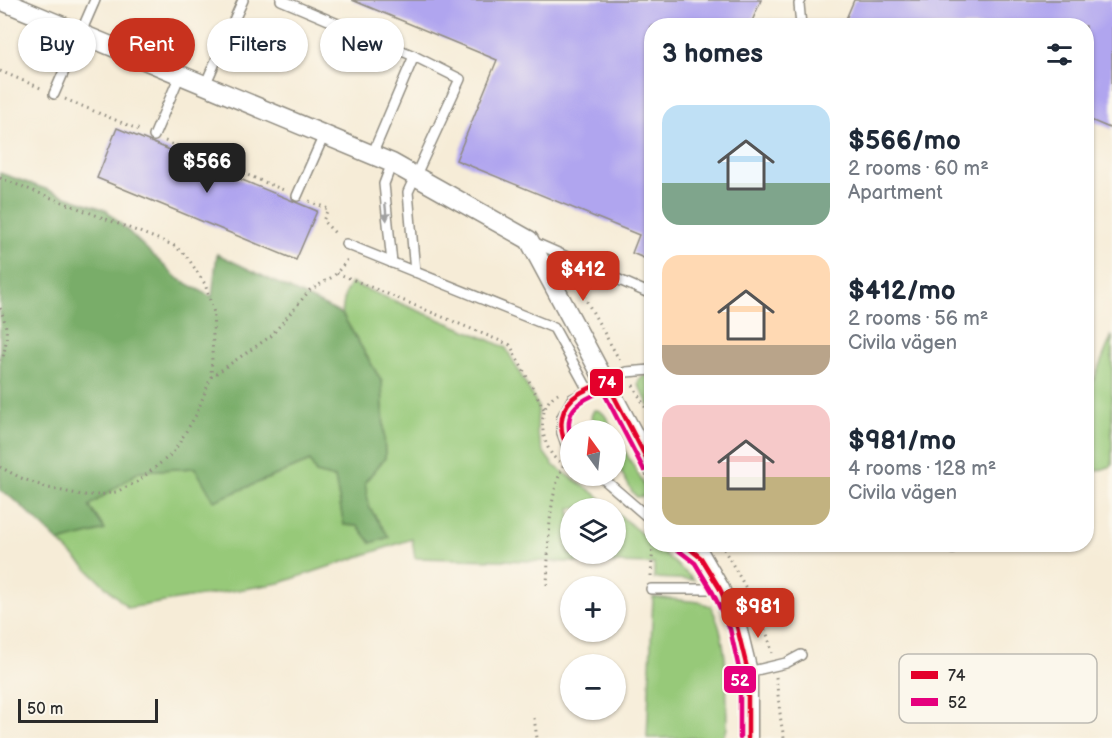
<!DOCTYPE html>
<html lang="en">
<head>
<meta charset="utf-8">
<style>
  :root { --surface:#fff; --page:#f6f6f7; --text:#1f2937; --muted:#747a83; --accent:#c8321e }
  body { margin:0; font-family:"Balsamiq Sans",sans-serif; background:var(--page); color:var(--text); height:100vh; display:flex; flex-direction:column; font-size:22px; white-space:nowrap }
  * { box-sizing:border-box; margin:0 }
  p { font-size:20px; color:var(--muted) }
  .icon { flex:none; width:33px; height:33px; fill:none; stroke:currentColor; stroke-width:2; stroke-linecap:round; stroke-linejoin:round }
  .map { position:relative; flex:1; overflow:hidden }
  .sheet { position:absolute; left:644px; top:18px; width:450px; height:534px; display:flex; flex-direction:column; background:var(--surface); border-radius:24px; box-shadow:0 2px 4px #0004 }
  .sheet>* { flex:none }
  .top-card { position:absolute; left:18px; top:18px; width:536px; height:54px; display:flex; gap:12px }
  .needle { width:39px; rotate:345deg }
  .fabs { position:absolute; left:560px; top:420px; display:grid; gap:12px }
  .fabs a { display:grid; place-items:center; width:66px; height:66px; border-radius:50%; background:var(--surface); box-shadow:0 2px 4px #0004; font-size:30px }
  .scale { position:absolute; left:18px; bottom:15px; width:140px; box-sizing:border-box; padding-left:6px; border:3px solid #2b2b2b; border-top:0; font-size:16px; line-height:21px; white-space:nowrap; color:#2b2b2b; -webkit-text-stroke:4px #fbf7ec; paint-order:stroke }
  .price { position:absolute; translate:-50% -51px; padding:0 14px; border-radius:12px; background:var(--accent); color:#fff; font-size:20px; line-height:39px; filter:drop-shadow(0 2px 3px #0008) }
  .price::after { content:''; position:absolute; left:50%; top:36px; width:18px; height:14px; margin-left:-9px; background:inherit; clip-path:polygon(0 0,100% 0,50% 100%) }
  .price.current { background:#222; color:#fff }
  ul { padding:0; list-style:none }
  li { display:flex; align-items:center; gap:18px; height:150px; padding:0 18px }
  li span { display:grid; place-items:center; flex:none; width:168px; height:120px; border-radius:18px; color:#555 }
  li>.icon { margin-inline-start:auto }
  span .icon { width:72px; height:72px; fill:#fffc; stroke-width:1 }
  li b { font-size:26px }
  h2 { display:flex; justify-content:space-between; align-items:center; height:72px; padding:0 18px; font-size:26px }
  .tag { padding:0 21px; border-radius:27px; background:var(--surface); box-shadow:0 2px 4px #0004; font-size:21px; line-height:54px }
  .tag.current { background:var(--accent); color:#fff }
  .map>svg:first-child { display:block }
  .green { fill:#97c979; stroke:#617a52; stroke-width:1.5 }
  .forest { fill:#79ad69; stroke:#526c4a; stroke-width:1.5 }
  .building { fill:#b0a5ef }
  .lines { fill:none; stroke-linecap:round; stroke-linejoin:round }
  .lane-casing { stroke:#908c81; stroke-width:12 }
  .street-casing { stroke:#908c81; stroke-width:21 }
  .path { stroke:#908c81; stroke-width:3; stroke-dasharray:1.5 4.5; stroke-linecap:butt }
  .lane { stroke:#fff; stroke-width:9 }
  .street { stroke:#fff; stroke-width:18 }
  .bus-1-casing { stroke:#fbf7ec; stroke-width:9 }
  .bus-2-casing { stroke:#fbf7ec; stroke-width:9 }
  .bus-1 { stroke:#e4002b; stroke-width:4.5 }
  .bus-2 { stroke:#e5007d; stroke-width:4.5 }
  .oneway { fill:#a0a0a0 }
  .key { fill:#fbf7ec; stroke:#bdbab2; stroke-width:1.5 }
  .key-label { font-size:16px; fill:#2b2b2b }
  .line-badge { stroke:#fbf7ec; stroke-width:2 }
  .badge-label { font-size:16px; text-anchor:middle; font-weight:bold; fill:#fff }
</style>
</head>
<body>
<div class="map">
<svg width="1112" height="738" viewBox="0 0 1112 738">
  <rect width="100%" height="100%" fill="#fbf7ec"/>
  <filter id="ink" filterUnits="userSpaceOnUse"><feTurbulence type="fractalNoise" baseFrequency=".0167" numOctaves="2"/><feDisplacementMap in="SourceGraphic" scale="12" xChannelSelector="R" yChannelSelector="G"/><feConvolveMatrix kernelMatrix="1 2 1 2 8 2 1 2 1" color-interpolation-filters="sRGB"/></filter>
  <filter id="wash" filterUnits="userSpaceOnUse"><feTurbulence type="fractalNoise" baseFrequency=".008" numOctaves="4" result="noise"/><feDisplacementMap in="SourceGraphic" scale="24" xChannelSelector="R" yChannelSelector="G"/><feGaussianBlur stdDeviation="1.35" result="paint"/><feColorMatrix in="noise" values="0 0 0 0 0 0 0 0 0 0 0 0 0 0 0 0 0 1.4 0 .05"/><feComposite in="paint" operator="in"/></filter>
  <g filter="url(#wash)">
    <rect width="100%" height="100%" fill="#f6ecd7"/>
    <g class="green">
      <path d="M 351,283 L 487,339 L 506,348 L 538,406 L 537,433 L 543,451 L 553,465 L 594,493 L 612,508 L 570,508 L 570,554 L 615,554 L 615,511 L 651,542 L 651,544 L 654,545 L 694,580 L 654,578 L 654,564 L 415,558 L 412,539 L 280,583 L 128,608 L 59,542 L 105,530 L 89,506 L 140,471 L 195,468 L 265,480 L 310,461 L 316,473 L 335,478 L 344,525 L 358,526 L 388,537 L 369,507 L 365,482 L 385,458 L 382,382 L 342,314 L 345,293 Z"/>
      <path d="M 1112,335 L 1112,466 L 1094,472 L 1086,449 L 1086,391 L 1089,391 Z"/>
      <path d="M 651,375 L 651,409 L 638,384 L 639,380 L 644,376 Z"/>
      <path d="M 594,410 C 605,409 608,422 613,430 L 598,430 L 591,416 Z"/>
      <path d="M 615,433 L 645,487 L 646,492 L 645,496 L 637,497 L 633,493 L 615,461 Z"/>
      <path d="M 653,597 L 699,602 L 711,606 C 730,643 726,689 727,729 L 722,738 L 647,738 Z"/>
    </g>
    <path class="forest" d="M 0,173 L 106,210 L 177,278 L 212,297 L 217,254 L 342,314 L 382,382 L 385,458 L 365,482 L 369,507 L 389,537 L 371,543 L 358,526 L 344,525 L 335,478 L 316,473 L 310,461 L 214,501 L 195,468 L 140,471 L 89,506 L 105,530 L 59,542 L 16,501 L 0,490 Z"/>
    <g id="blocks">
      <g class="building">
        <path d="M 352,0 L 761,0 L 750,26 L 651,26 L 651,261 L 632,253 L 639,235 L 456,160 L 497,60 Z"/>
        <path d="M 854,0 L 1112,0 L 1112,129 L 1086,118 L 1086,26 L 858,26 L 846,19 Z"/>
        <path d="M 117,128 L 317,211 L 296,260 L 97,178 Z"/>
      </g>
    </g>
  </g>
  <g filter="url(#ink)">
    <use href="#blocks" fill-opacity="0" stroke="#908c81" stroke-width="1.5"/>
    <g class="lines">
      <g class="lane-casing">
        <g id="lane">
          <path d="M 281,0 L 414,56 L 372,155"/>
          <path d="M 801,0 L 799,4 L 801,26"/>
          <path d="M 414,56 L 460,79 L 408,192 L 415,272"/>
          <path d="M 205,85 L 243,0"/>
          <path d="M 54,94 L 95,0"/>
          <path d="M 154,136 L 180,75"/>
          <path d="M 392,163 L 384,184 L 392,263"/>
          <path d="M 297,196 L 324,135"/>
          <path d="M 531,241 L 651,294"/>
          <path d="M 346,244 L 554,328 L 588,390"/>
          <path d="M 570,450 L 567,447 L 562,433 L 562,417 L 572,399 L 606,381 L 626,372 L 651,370"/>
          <path d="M 600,476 L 651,520"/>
          <path d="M 952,544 L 953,549"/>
          <path d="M 651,589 L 720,589"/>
          <path d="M 748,672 L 786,663 L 801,655"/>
        </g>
      </g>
      <g class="street-casing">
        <g id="street">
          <path d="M 0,0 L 392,163 L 529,240 L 651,467"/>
          <path d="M 694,544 L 720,589 L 737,627 L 748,672 L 748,738"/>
        </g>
      </g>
      <g class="path">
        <path d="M 0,71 L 43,89"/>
        <path d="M 65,99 L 142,131"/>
        <path d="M 165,141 L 286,191"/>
        <path d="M 0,178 L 173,245 L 186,255 L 205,284 L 214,313 L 211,377 L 196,415 L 173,453 L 137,482 L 116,492 L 99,495 L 82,495 L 48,488 L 21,478 L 0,467"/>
        <path d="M 309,201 L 328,209 L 323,221 L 337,235"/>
        <path d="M 337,273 L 510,345 L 545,411"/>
        <path d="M 572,275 L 620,361"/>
        <path d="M 0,308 C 8,327 8,337 3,357 L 0,360"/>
        <path d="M 211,377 L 271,336 L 310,290 L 334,276 L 349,258"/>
        <path d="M 633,385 L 651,418"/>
        <path d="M 721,544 C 739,577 765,616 772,653"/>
        <path d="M 651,576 L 653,544"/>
        <path d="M 547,585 C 549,546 547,501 563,466 C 560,462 555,459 553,456 C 542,441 538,417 549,401 C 551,398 556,394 560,392"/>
        <path d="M 776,677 L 781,722 L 784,738"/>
        <path d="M 534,718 L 537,738"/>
      </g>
      <use href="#lane" class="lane"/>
      <use href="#street" class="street"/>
      <g class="bus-1-casing">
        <g id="bus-1">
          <path d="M 570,450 C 558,435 558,412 573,398 C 582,390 595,386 606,381 L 651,467"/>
          <path d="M 684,544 L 701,558 L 720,589 L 737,627 L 748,672 L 748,738"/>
        </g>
      </g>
      <g class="bus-2-casing">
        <g id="bus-2">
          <path d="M 570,435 C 564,408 581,400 603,391 L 644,470"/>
          <path d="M 678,550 L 695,563 L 713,593 L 730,629 L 740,673 L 740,738"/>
        </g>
      </g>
      <use href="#bus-1" class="bus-1"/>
      <use href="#bus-2" class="bus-2"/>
    </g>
    <defs><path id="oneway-solid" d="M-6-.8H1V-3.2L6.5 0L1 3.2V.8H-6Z" transform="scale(1.5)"/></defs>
    <use class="oneway" href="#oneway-solid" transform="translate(386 212) rotate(85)"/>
  </g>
  <rect x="899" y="654" width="198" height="69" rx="9" class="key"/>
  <rect x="911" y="671" width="27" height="8" fill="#e4002b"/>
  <rect x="911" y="698" width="27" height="8" fill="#e5007d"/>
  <g class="key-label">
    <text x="948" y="681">74</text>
    <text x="948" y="708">52</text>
  </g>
  <g class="line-badge">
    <rect x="589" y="368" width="35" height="29" rx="6" fill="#e4002b"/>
    <rect x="723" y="665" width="34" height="29" rx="6" fill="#e5007d"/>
  </g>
  <g class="badge-label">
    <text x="607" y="388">74</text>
    <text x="740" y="686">52</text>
  </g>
</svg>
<div class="fabs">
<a><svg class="needle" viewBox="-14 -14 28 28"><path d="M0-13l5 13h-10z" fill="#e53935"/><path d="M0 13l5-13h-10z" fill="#747a83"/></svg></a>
<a><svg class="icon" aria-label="layers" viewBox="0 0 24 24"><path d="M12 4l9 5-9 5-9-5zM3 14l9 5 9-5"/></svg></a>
<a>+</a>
<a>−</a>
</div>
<div class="scale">50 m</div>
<b class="price current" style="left:207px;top:194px">$566</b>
<b class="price" style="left:583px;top:302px">$412</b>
<b class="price" style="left:758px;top:639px">$981</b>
<div class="top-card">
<a class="tag">Buy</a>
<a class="tag current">Rent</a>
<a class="tag">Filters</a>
<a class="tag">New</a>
</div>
<section class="sheet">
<h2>3 homes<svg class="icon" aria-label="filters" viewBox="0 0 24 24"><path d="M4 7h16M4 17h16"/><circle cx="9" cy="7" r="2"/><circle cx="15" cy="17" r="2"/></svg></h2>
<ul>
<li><span style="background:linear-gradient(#bfe0f5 65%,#7fa58c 0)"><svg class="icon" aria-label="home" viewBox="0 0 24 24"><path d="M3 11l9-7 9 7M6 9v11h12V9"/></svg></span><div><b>$566/mo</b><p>2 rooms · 60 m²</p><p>Apartment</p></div></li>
<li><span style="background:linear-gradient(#ffd9b3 75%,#b9a48a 0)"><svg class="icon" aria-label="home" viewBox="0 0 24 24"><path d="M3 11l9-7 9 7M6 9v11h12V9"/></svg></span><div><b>$412/mo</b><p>2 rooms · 56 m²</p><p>Civila vägen</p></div></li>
<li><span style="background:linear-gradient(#f6c9c9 60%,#c2b280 0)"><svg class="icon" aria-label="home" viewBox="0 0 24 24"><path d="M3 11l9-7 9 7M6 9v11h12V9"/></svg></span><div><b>$981/mo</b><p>4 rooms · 128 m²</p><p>Civila vägen</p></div></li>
</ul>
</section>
</div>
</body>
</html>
